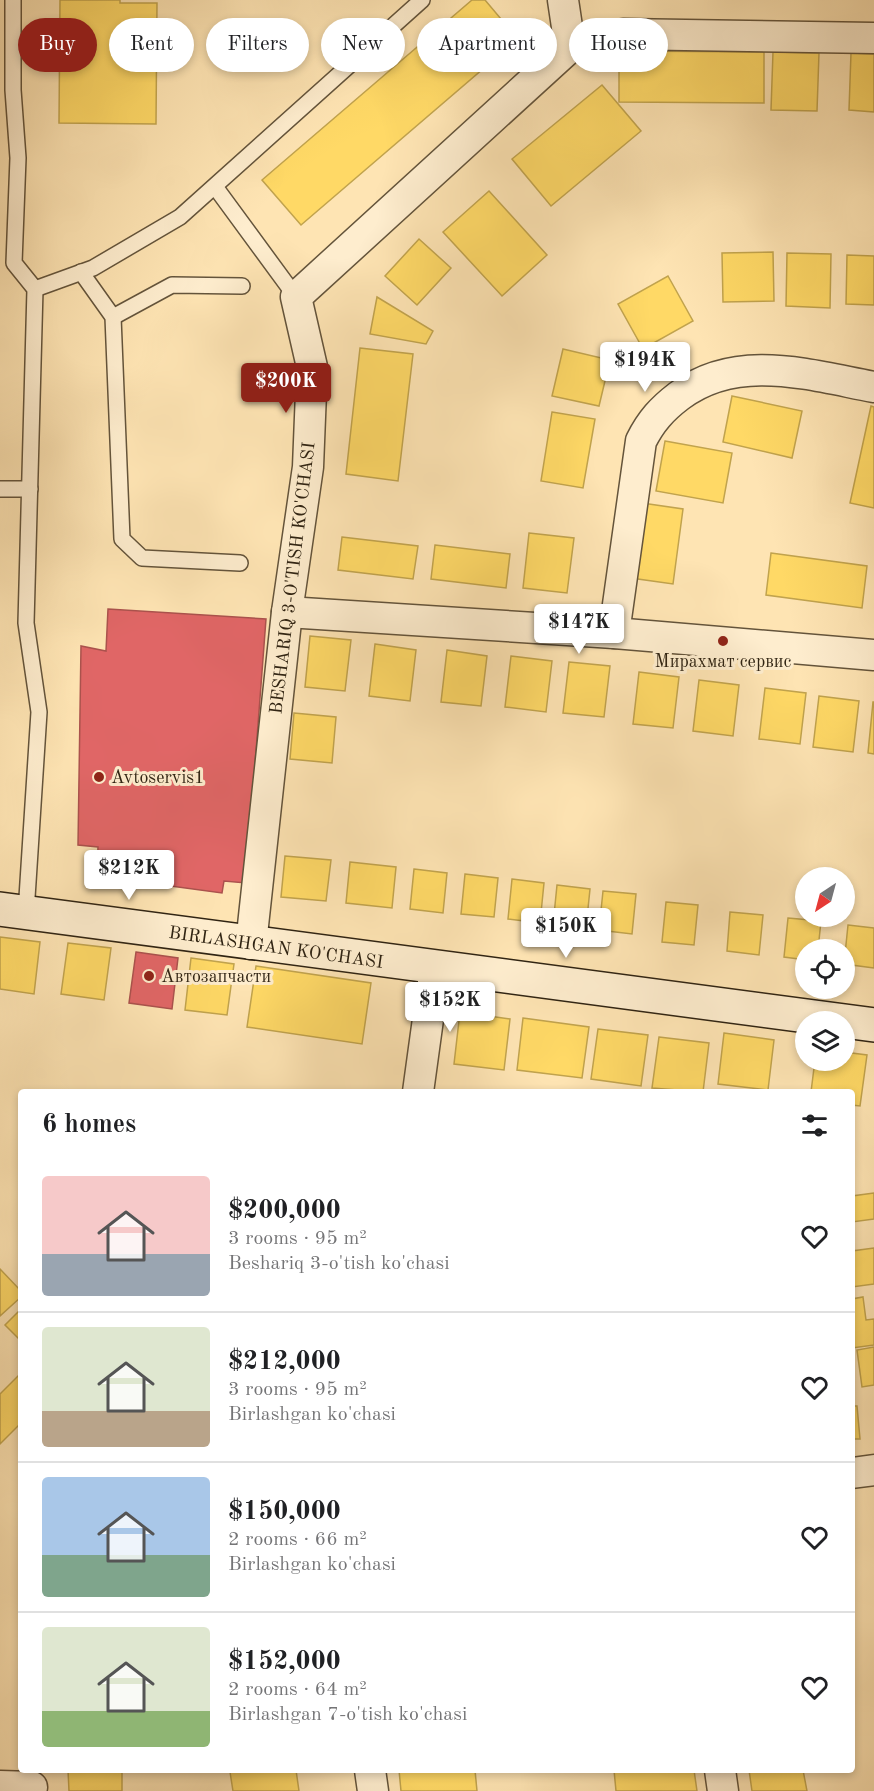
<!DOCTYPE html>
<html lang="en">
<head>
<meta charset="utf-8">
<style>
  :root { --surface:#fff; --page:#f6f6f6; --text:#202124; --muted:#757577; --line:#e0e0e0; --accent:#8f2418 }
  body { margin:0; font-family:"Old Standard TT",serif; background:var(--page); color:var(--text); height:100vh; display:flex; flex-direction:column; font-size:22px; white-space:nowrap }
  * { box-sizing:border-box; margin:0 }
  p { font-size:20px; color:var(--muted) }
  .icon { flex:none; width:33px; height:33px; fill:none; stroke:currentColor; stroke-width:2; stroke-linecap:round; stroke-linejoin:round }
  .map { position:relative; flex:1; overflow:hidden }
  .sheet { position:absolute; left:18px; top:1089px; width:837px; height:684px; display:flex; flex-direction:column; background:var(--surface); border-radius:6px; box-shadow:0 3px 9px #0003 }
  .sheet>* { flex:none }
  .hud { position:absolute; left:18px; top:18px; width:838px; height:54px; display:flex; gap:12px }
  .needle { width:39px; rotate:216deg }
  .tools { position:absolute; left:795px; top:867px; display:grid; gap:12px }
  .tools a { display:grid; place-items:center; width:60px; height:60px; border-radius:50%; background:var(--surface); box-shadow:0 3px 9px #0003; font-size:30px }
  .price { position:absolute; translate:-50% -51px; padding:0 14px; border-radius:6px; background:#fff; color:#222; font-size:20px; line-height:39px; filter:drop-shadow(0 2px 3px #0008) }
  .price::after { content:''; position:absolute; left:50%; top:36px; width:18px; height:14px; margin-left:-9px; background:inherit; clip-path:polygon(0 0,100% 0,50% 100%) }
  .price.on { background:var(--accent); color:#fff }
  ul { padding:0; list-style:none }
  li { display:flex; align-items:center; gap:18px; height:150px; padding:0 24px }
  li+li { border-top:2px solid var(--line) }
  li span { display:grid; place-items:center; flex:none; width:168px; height:120px; border-radius:6px; color:#555 }
  li>.icon { margin-inline-start:auto }
  span .icon { width:72px; height:72px; fill:#fffc; stroke-width:1 }
  li b { font-size:26px }
  h2 { display:flex; justify-content:space-between; align-items:center; height:72px; padding:0 24px; font-size:26px }
  .pill { padding:0 21px; border-radius:27px; background:var(--surface); box-shadow:0 3px 9px #0003; font-size:21px; line-height:54px }
  .pill.on { background:var(--accent); color:#fff }
  .map>svg:first-child { display:block }
  .homes { fill:#ffd966; stroke:#c1a34d; stroke-width:1.5 }
  .shops { fill:#e06666; stroke:#ab524d; stroke-width:1.5 }
  .lines { fill:none; stroke-linecap:round; stroke-linejoin:round }
  .service-casing { stroke:#64543b; stroke-width:18 }
  .minor-casing { stroke:#64543b; stroke-width:33 }
  .secondary-casing { stroke:#302413; stroke-width:36 }
  .service { stroke:#feedce; stroke-width:15 }
  .minor { stroke:#feedce; stroke-width:30 }
  .secondary { stroke:#feedce; stroke-width:33 }
  .poi-dot { fill:#8f2418; stroke:#feedce; stroke-width:2 }
  .labels { text-anchor:middle; stroke-width:6; stroke-linejoin:round; paint-order:stroke }
  .street-label { font-size:18px; fill:#302413; stroke:#feedce }
  .poi-label { font-size:18px; fill:#302413; stroke:#feedce; text-anchor:start }
</style>
</head>
<body>
<div class="map">
<svg width="874" height="1791" viewBox="0 0 874 1791">
  <rect width="100%" height="100%" fill="#fee4b3"/>
  <filter id="stains"><feTurbulence type="fractalNoise" baseFrequency=".00333" numOctaves="4"/><feColorMatrix values="0 0 0 0 .2 0 0 0 0 .09 0 0 0 0 .02 0 0 0 .5 -.17"/></filter>
  <radialGradient id="worn" r=".72"><stop offset=".6" stop-color="#630" stop-opacity="0"/><stop offset="1" stop-color="#630" stop-opacity=".3"/></radialGradient>
  <g class="homes">
    <path d="M 60,0 L 120,0 L 120,3 L 157,3 L 156,124 L 59,123 Z"/>
    <path d="M 472,0 L 485,0 L 518,39 L 301,225 L 262,180 Z"/>
    <path d="M 619,51 L 764,52 L 764,103 L 619,102 Z"/>
    <path d="M 773,52 L 819,53 L 817,111 L 771,110 Z"/>
    <path d="M 851,53 L 874,54 L 874,112 L 849,110 Z"/>
    <path d="M 602,85 L 641,131 L 551,206 L 512,159 Z"/>
    <path d="M 489,191 L 547,255 L 502,296 L 443,232 Z"/>
    <path d="M 419,239 L 451,268 L 417,305 L 385,276 Z"/>
    <path d="M 773,252 L 774,301 L 723,302 L 722,253 Z"/>
    <path d="M 787,253 L 831,254 L 830,308 L 786,306 Z"/>
    <path d="M 847,255 L 874,256 L 874,305 L 846,304 Z"/>
    <path d="M 668,276 L 693,321 L 643,349 L 618,304 Z"/>
    <path d="M 377,297 L 433,331 L 426,344 L 370,334 Z"/>
    <path d="M 360,348 L 413,354 L 398,481 L 346,474 Z"/>
    <path d="M 563,349 L 610,360 L 599,406 L 552,396 Z"/>
    <path d="M 732,396 L 802,411 L 792,458 L 723,442 Z"/>
    <path d="M 871,406 L 874,407 L 874,508 L 850,503 Z"/>
    <path d="M 552,412 L 595,419 L 583,488 L 541,481 Z"/>
    <path d="M 665,441 L 732,453 L 723,503 L 656,491 Z"/>
    <path d="M 642,503 L 683,509 L 673,584 L 631,578 Z"/>
    <path d="M 529,533 L 574,538 L 567,593 L 523,588 Z"/>
    <path d="M 342,537 L 418,546 L 413,579 L 338,570 Z"/>
    <path d="M 435,545 L 510,554 L 506,588 L 431,579 Z"/>
    <path d="M 771,553 L 867,566 L 862,608 L 766,595 Z"/>
    <path d="M 310,636 L 351,640 L 345,691 L 305,687 Z"/>
    <path d="M 375,644 L 416,650 L 410,701 L 369,696 Z"/>
    <path d="M 447,650 L 487,656 L 481,706 L 441,702 Z"/>
    <path d="M 511,656 L 552,661 L 546,712 L 505,707 Z"/>
    <path d="M 569,662 L 610,666 L 604,717 L 563,713 Z"/>
    <path d="M 639,672 L 679,677 L 673,728 L 633,724 Z"/>
    <path d="M 699,680 L 739,685 L 733,736 L 693,731 Z"/>
    <path d="M 765,688 L 806,693 L 800,744 L 759,739 Z"/>
    <path d="M 819,696 L 859,701 L 853,752 L 813,747 Z"/>
    <path d="M 873,702 L 874,702 L 874,754 L 868,753 Z"/>
    <path d="M 294,713 L 336,717 L 332,763 L 290,759 Z"/>
    <path d="M 285,856 L 331,860 L 326,901 L 281,897 Z"/>
    <path d="M 350,862 L 396,867 L 392,908 L 346,903 Z"/>
    <path d="M 414,869 L 447,873 L 443,913 L 410,909 Z"/>
    <path d="M 465,874 L 498,878 L 494,917 L 461,914 Z"/>
    <path d="M 512,879 L 544,883 L 540,923 L 508,919 Z"/>
    <path d="M 557,885 L 590,889 L 586,928 L 553,925 Z"/>
    <path d="M 603,891 L 636,894 L 632,934 L 599,930 Z"/>
    <path d="M 666,902 L 698,905 L 694,945 L 662,942 Z"/>
    <path d="M 730,912 L 763,915 L 759,955 L 727,951 Z"/>
    <path d="M 788,918 L 821,921 L 818,950 L 806,950 L 806,960 L 784,957 Z"/>
    <path d="M 848,925 L 874,928 L 874,968 L 844,964 Z"/>
    <path d="M 0,937 L 40,942 L 34,994 L 0,989 Z"/>
    <path d="M 68,943 L 111,948 L 104,1000 L 61,994 Z"/>
    <path d="M 191,958 L 234,964 L 227,1015 L 185,1010 Z"/>
    <path d="M 256,966 L 371,983 L 362,1044 L 247,1027 Z"/>
    <path d="M 460,1012 L 510,1019 L 504,1070 L 454,1064 Z"/>
    <path d="M 523,1018 L 589,1027 L 582,1078 L 517,1070 Z"/>
    <path d="M 598,1029 L 648,1035 L 641,1086 L 591,1079 Z"/>
    <path d="M 724,1033 L 774,1040 L 768,1090 L 718,1084 Z"/>
    <path d="M 659,1037 L 709,1043 L 703,1092 L 652,1088 Z"/>
    <path d="M 844,1052 L 867,1055 L 860,1106 L 852,1105 L 852,1092 L 811,1092 L 815,1060 L 844,1060 Z"/>
    <path d="M 874,1193 L 874,1219 L 852,1222 L 852,1196 Z"/>
    <path d="M 874,1248 L 874,1284 L 852,1287 L 852,1251 Z"/>
    <path d="M 0,1269 L 21,1291 L 21,1297 L 0,1316 Z"/>
    <path d="M 863,1297 L 866,1320 L 874,1319 L 874,1345 L 852,1348 L 852,1299 Z"/>
    <path d="M 21,1309 L 21,1341 L 5,1325 Z"/>
    <path d="M 874,1347 L 874,1385 L 862,1387 L 857,1350 Z"/>
    <path d="M 21,1373 L 21,1423 L 0,1444 L 0,1394 Z"/>
    <path d="M 852,1406 L 857,1406 L 860,1439 L 852,1439 Z"/>
    <path d="M 68,1770 L 122,1770 L 122,1791 L 69,1791 Z"/>
    <path d="M 245,1770 L 296,1770 L 299,1791 L 233,1791 L 230,1772 Z"/>
    <path d="M 399,1770 L 475,1770 L 477,1791 L 401,1791 Z"/>
    <path d="M 614,1770 L 694,1770 L 697,1791 L 616,1791 Z"/>
    <path d="M 749,1770 L 803,1770 L 807,1791 L 752,1791 Z"/>
  </g>
  <g class="shops">
    <path d="M 108,609 L 266,619 L 246,883 L 224,881 L 222,893 L 97,876 L 98,847 L 78,845 L 81,646 L 106,651 Z"/>
    <path d="M 136,952 L 178,958 L 172,1009 L 129,1003 Z"/>
  </g>
  <g class="lines">
    <g class="service-casing">
      <g id="service">
        <path d="M 13,0 L 13,90 L 18,158 L 14,263 L 35,289 L 26,623 L 39,712 L 26,913"/>
        <path d="M 216,188 L 296,297"/>
        <path d="M 81,272 L 113,317 L 122,539 L 142,558 L 240,563"/>
        <path d="M 35,289 L 93,268 L 180,217 L 422,0"/>
        <path d="M 113,317 L 172,285 L 242,286"/>
        <path d="M 0,489 L 30,489"/>
      </g>
    </g>
    <g class="minor-casing">
      <g id="minor">
        <path d="M 570,47 L 623,34 L 874,38"/>
        <path d="M 287,612 L 614,633 L 874,655"/>
        <path d="M 614,633 L 641,441 C 651,421 662,409 679,396 C 737,352 809,375 874,387"/>
        <path d="M 251,944 L 287,612 L 308,467 L 312,367 L 296,297 L 570,47 L 563,0"/>
        <path d="M 418,1092 L 435,968"/>
        <path d="M 852,1473 L 874,1470"/>
        <path d="M 370,1770 L 373,1791"/>
        <path d="M 720,1770 L 723,1791"/>
        <path d="M 0,1786 L 32,1787"/>
      </g>
    </g>
    <g class="secondary-casing">
      <path id="secondary" d="M 0,909 L 874,1025"/>
    </g>
    <use href="#service" class="service"/>
    <use href="#minor" class="minor"/>
    <use href="#secondary" class="secondary"/>
  </g>
  <g class="poi-dot">
    <circle cx="723" cy="641" r="6"/>
    <circle cx="99" cy="777" r="6"/>
    <circle cx="149" cy="976" r="6"/>
  </g>
  <g class="labels">
    <g class="street-label">
      <text transform="translate(292 578) rotate(-83)" y="6">BESHARIQ 3-O'TISH KO'CHASI</text>
      <text transform="translate(276 947) rotate(8)" y="6">BIRLASHGAN KO'CHASI</text>
    </g>
    <g class="poi-label">
      <text x="723" y="667" text-anchor="middle">Мирахмат сервис</text>
      <text x="111" y="783">Avtoservis1</text>
      <text x="161" y="982">Автозапчасти</text>
    </g>
  </g>
  <rect width="100%" height="100%" filter="url(#stains)"/>
  <rect width="100%" height="100%" fill="url(#worn)"/>
</svg>
<div class="tools">
<a><svg class="needle" viewBox="-14 -14 28 28"><path d="M0-13l5 13h-10z" fill="#e53935"/><path d="M0 13l5-13h-10z" fill="#757577"/></svg></a>
<a><svg class="icon" aria-label="locate" viewBox="0 0 24 24"><circle cx="12" cy="12" r="6"/><path d="M12 2v4M12 18v4M2 12h4M18 12h4"/></svg></a>
<a><svg class="icon" aria-label="layers" viewBox="0 0 24 24"><path d="M12 4l9 5-9 5-9-5zM3 14l9 5 9-5"/></svg></a>
</div>
<b class="price" style="left:645px;top:393px">$194K</b>
<b class="price on" style="left:286px;top:414px">$200K</b>
<b class="price" style="left:579px;top:655px">$147K</b>
<b class="price" style="left:129px;top:901px">$212K</b>
<b class="price" style="left:566px;top:959px">$150K</b>
<b class="price" style="left:450px;top:1033px">$152K</b>
<div class="hud">
<a class="pill on">Buy</a>
<a class="pill">Rent</a>
<a class="pill">Filters</a>
<a class="pill">New</a>
<a class="pill">Apartment</a>
<a class="pill">House</a>
</div>
<section class="sheet">
<h2>6 homes<svg class="icon" aria-label="filters" viewBox="0 0 24 24"><path d="M4 7h16M4 17h16"/><circle cx="9" cy="7" r="2"/><circle cx="15" cy="17" r="2"/></svg></h2>
<ul>
<li><span style="background:linear-gradient(#f6c9c9 65%,#9aa5b1 0)"><svg class="icon" aria-label="home" viewBox="0 0 24 24"><path d="M3 11l9-7 9 7M6 9v11h12V9"/></svg></span><div><b>$200,000</b><p>3 rooms · 95 m²</p><p>Beshariq 3-o'tish ko'chasi</p></div><svg class="icon" aria-label="heart" viewBox="0 0 24 24"><path d="M12 20l-8-8c-3-5 5-10 8-4 3-6 11-1 8 4z"/></svg></li>
<li><span style="background:linear-gradient(#dfe7d0 70%,#b9a48a 0)"><svg class="icon" aria-label="home" viewBox="0 0 24 24"><path d="M3 11l9-7 9 7M6 9v11h12V9"/></svg></span><div><b>$212,000</b><p>3 rooms · 95 m²</p><p>Birlashgan ko'chasi</p></div><svg class="icon" aria-label="heart" viewBox="0 0 24 24"><path d="M12 20l-8-8c-3-5 5-10 8-4 3-6 11-1 8 4z"/></svg></li>
<li><span style="background:linear-gradient(#a9c7e8 65%,#7fa58c 0)"><svg class="icon" aria-label="home" viewBox="0 0 24 24"><path d="M3 11l9-7 9 7M6 9v11h12V9"/></svg></span><div><b>$150,000</b><p>2 rooms · 66 m²</p><p>Birlashgan ko'chasi</p></div><svg class="icon" aria-label="heart" viewBox="0 0 24 24"><path d="M12 20l-8-8c-3-5 5-10 8-4 3-6 11-1 8 4z"/></svg></li>
<li><span style="background:linear-gradient(#dfe7d0 70%,#8fb573 0)"><svg class="icon" aria-label="home" viewBox="0 0 24 24"><path d="M3 11l9-7 9 7M6 9v11h12V9"/></svg></span><div><b>$152,000</b><p>2 rooms · 64 m²</p><p>Birlashgan 7-o'tish ko'chasi</p></div><svg class="icon" aria-label="heart" viewBox="0 0 24 24"><path d="M12 20l-8-8c-3-5 5-10 8-4 3-6 11-1 8 4z"/></svg></li>
</ul>
</section>
</div>
</body>
</html>
